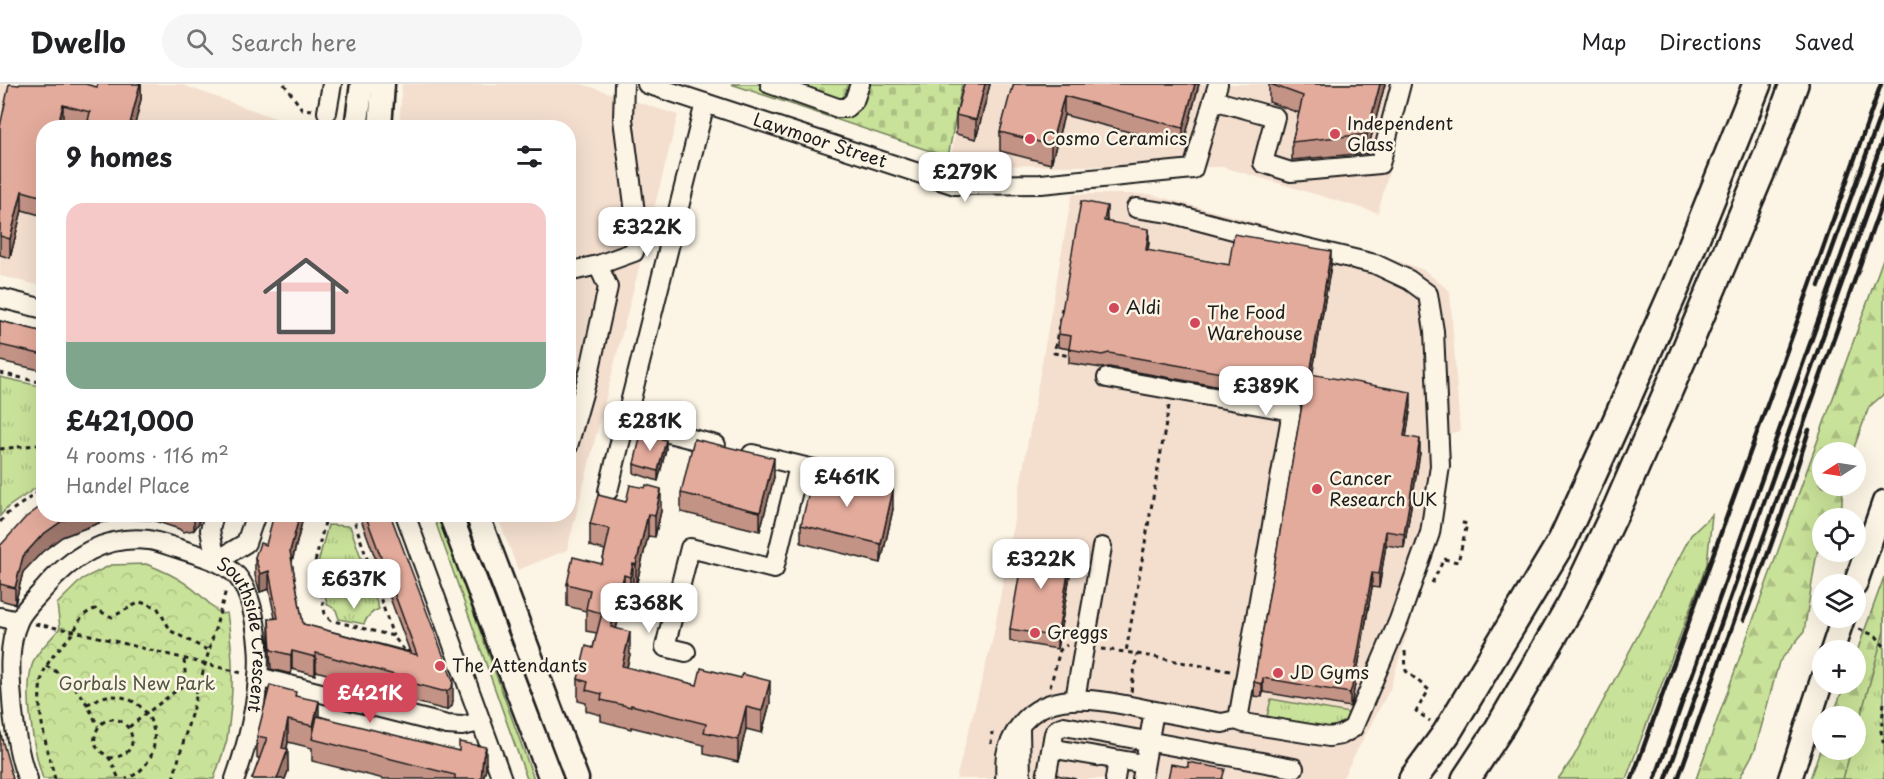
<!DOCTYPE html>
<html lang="en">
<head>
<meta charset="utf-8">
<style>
  :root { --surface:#fff; --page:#f6f6f6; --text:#202124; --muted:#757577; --line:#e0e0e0; --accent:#d1495b }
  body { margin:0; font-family:"Playpen Sans",sans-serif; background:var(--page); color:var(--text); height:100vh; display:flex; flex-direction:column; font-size:22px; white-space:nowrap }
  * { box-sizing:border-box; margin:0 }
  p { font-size:20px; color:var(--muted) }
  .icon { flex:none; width:33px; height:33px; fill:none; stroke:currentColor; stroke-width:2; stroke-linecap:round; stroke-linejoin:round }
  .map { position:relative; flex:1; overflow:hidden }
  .drawer { position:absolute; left:36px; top:36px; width:540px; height:402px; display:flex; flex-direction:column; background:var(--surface); border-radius:24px; box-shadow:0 6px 24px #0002 }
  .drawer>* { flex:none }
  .needle { width:39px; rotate:258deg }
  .buttons { position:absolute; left:1812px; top:358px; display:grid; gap:12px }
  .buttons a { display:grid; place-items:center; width:54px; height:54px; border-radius:50%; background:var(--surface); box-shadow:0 6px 24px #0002; font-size:30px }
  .price { position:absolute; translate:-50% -51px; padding:0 14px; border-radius:12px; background:#fff; color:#222; font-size:20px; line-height:39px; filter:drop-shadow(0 2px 3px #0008) }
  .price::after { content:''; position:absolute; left:50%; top:36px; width:18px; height:14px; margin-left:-9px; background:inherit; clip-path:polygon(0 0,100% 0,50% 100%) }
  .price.on { background:var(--accent); color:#fff }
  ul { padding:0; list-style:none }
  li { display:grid; align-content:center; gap:12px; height:318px; padding:0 30px }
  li+li { border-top:2px solid var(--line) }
  li span { display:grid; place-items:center; height:186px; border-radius:18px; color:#555 }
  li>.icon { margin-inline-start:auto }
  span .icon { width:108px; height:108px; fill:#fffc; stroke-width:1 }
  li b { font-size:26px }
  h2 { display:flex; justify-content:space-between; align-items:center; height:72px; padding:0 30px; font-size:26px }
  header { display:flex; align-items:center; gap:36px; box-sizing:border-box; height:84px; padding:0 30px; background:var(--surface); border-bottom:2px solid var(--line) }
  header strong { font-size:28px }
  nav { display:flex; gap:33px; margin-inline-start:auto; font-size:21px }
  .search { width:420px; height:54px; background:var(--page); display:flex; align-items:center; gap:15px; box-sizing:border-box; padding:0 21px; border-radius:33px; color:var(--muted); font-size:22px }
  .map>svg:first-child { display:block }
  .built { fill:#f4dfcf }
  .grass { fill:url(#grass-tufts); stroke:#727f5a; stroke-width:1.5 }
  .forest { fill:url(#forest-firs); stroke:#727f5a; stroke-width:1.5 }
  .cemetery { fill:url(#cemetery-stones); stroke:#727f5a; stroke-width:1.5 }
  .park { fill:url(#park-crowns); stroke:#727f5a; stroke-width:1.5 }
  .garden { fill:#c9e299; stroke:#727f5a; stroke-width:1.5 }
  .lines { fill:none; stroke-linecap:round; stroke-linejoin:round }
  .minor-casing { stroke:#1c1c1c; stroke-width:22 }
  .major-casing { stroke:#1c1c1c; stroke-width:27 }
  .highway-casing { stroke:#1c1c1c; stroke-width:32 }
  .path { stroke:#1c1c1c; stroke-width:3; stroke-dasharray:4.5 4.5; stroke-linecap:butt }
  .minor { stroke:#fcf5e5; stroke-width:18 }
  .major { stroke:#fcf5e5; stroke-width:22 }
  .highway { stroke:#fcf5e5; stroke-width:27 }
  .rail { stroke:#1c1c1c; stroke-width:4.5 }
  .wall { fill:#c39386; stroke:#1c1c1c; stroke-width:1.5 }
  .shaded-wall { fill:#9f786d; stroke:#1c1c1c; stroke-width:1.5 }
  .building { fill:#e3ab9c; stroke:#1c1c1c; stroke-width:1.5 }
  .poi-dot { fill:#d1495b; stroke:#fcf5e5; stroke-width:2 }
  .labels { text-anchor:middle; stroke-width:5; stroke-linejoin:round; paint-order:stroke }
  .poi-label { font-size:18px; fill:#1c1c1c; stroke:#fcf5e5; text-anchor:start }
  .street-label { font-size:18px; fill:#1c1c1c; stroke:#fcf5e5 }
  .park-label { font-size:18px; fill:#505742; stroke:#fcf5e5 }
</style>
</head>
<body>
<header>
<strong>Dwello</strong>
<div class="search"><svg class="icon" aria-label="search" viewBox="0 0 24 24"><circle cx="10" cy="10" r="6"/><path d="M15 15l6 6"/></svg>Search here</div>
<nav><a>Map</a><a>Directions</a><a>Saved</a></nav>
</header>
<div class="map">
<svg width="1884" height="695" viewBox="0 0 1884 695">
  <defs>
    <pattern id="grass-tufts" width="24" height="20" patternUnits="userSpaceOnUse" patternTransform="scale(1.5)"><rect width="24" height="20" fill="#c9e299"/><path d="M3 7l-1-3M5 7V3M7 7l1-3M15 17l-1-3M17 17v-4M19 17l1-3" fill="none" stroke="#acc183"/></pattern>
    <pattern id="forest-firs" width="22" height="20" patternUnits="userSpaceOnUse" patternTransform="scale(1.5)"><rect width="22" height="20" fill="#c9e299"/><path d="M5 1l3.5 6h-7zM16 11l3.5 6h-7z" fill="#acc183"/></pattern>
    <pattern id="cemetery-stones" width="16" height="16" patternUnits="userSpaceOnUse" patternTransform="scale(1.5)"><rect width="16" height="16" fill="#c9e299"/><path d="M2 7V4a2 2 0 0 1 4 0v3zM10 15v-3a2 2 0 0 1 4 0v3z" fill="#acc183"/></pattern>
    <pattern id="park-crowns" width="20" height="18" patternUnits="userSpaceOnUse" patternTransform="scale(1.5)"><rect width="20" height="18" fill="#c9e299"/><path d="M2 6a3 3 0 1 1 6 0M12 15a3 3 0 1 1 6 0" fill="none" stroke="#acc183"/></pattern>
  </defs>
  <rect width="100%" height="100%" fill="#fcf5e5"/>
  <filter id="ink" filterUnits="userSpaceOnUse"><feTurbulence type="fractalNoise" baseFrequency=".0167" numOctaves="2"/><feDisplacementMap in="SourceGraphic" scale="12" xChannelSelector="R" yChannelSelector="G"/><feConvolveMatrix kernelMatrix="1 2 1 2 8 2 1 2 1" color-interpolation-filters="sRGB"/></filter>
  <g filter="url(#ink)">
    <g class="built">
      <path d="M 0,0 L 180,0 L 300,43 L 44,44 L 43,202 L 0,192 Z"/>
      <path d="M 402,0 L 582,0 L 678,31 L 567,466 L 518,486 L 497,431 L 568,430 L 568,44 L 399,44 Z"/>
      <path d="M 965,0 L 1412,0 L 1378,129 L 1223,83 L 949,81 Z"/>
      <path d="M 1072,110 L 1150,110 L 1398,177 L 1424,186 L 1450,207 L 1460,347 L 1448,350 L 1438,449 L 1390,605 L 1342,695 L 956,695 L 993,553 Z"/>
    </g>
    <g class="grass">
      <path d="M 0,293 L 44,303 L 43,399 L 8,423 L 0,432 Z"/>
      <path d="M 1712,431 L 1707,480 L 1626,695 L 1558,695 L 1573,674 L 1691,451 Z"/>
      <path d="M 328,441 L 350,442 L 379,525 C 371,528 367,532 364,540 L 339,535 L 336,526 L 327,520 L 318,479 Z"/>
      <path d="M 1884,497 L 1884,695 L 1813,695 L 1823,666 L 1856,666 L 1856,600 Z"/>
      <path d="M 1271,615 L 1349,629 C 1348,637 1341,643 1333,645 C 1326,648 1277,639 1266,637 Z"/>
    </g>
    <g class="forest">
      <path d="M 1884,172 L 1884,310 L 1869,323 L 1852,369 L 1822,369 L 1822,402 L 1843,402 L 1841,435 L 1822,435 L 1822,463 L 1817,468 L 1804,548 L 1779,578 L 1755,666 L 1739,695 L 1696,695 Z"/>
      <path d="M 1884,493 L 1884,547 L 1856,649 L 1856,633 L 1832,633 L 1845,600 L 1856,600 L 1856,570 Z"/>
      <path d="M 1822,660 L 1822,666 L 1851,666 L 1843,695 L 1810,695 Z"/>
    </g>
    <path class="cemetery" d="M 731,0 L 962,0 L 948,73 Z"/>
    <path class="park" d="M 146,480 C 181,493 194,504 220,530 L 227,529 C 234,573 234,610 227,655 C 224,668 218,682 214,695 L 43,695 C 34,668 22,602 34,576 C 38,567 53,553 60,544 L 57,520 L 82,495 L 111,481 Z"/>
    <path class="garden" d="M 433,431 L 438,431 L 534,695 L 527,695 Z"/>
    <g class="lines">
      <g class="minor-casing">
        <g id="minor">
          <path id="s1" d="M 647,0 L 955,101 L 1041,100 L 1193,85 L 1218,0"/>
          <path d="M 770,0 L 838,24 L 846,24 L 854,17 L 860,0"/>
          <path d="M 1213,16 L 1275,33 L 1263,79 L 1291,88 L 1380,80 L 1401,0"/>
          <path d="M 327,28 L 332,0"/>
          <path d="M 1136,124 L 1170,129 L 1241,148 L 1375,180 L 1409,196 L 1428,210 L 1434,247 L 1440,382 L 1430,449 L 1399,536 L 1353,644 L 1341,651 L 1329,653 L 1244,639 L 1236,636"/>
          <path d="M 598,181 L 634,168 L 638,152 L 623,35 L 624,0"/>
          <path d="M 568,188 L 598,181 L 608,203 L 590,285 L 568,362"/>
          <path d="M 0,214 L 44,225"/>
          <path d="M 625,338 L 716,361"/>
          <path d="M 752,370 L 822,387"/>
          <path d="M 608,407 L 705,19"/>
          <path d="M 214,430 L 210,446 L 216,477 L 246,459 L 256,430"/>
          <path d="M 405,430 L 502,695"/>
          <path d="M 0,533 L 18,537"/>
          <path d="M 686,568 L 665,563 L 690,464 L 774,485 L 799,382"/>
          <path d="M 258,593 L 447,641 L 462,642 L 481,638"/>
          <path d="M 1075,615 L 1102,463"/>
          <path d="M 1020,645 L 1021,695"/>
          <path d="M 1144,680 L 1061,666 L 1054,663 C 1052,653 1053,645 1064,642 L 1294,684"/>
          <path id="s2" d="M 28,695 C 19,677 13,636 12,615 C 10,591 8,560 18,538 C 22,527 35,515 43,506 C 71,473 104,451 149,456 C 160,458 170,462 180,465 C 198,471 224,477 237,492 C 255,513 261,566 258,593 C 256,626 246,664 235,695"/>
          <path d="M 1005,695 C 1006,686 1004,675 1007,667 C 1030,600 1091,614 1145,625 C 1170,630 1196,634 1222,639 L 1236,636 L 1239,630 L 1292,327 L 1107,294"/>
          <path d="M 1046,695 L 1053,655"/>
          <path d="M 1115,695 L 1118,676"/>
          <path d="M 1142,695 L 1154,627"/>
        </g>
      </g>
      <g class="major-casing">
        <g id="major">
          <path d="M 356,44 L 362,0"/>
          <path d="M 380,44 L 383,0"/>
          <path d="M 450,430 L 551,695"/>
          <path d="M 477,430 L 577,695"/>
          <path d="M 1855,501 L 1884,418"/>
          <path d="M 1832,567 L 1843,534"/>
          <path d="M 1790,695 L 1822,596"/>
        </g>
      </g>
      <g class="highway-casing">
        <g id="highway">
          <path d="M 1413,695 L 1446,650 L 1562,457 L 1614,343 L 1674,207 L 1757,0"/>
          <path d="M 1466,695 L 1497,648 L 1572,519 L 1618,422 L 1682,275 L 1770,66 L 1794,0"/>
        </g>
      </g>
      <g class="path">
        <path d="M 284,0 L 302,25 L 312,26"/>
        <path d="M 457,44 L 497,38"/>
        <path d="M 1062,224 L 1054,269 L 1070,272"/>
        <path d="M 0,289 L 44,299"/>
        <path d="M 1169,322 L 1126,568 L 1230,587"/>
        <path d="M 0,365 L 44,360"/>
        <path d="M 329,430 L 325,438 L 315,478 L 325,530 L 330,536 L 393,552 L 406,568 L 412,566"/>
        <path d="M 352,430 L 393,552"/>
        <path d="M 0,438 L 8,429 L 44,404"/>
        <path d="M 1432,499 L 1444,475 L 1458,478 L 1467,440 L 1459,438"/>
        <path d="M 35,540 L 74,547 L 242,589"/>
        <path d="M 1859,545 L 1876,552 L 1884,562"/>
        <path d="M 1101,565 L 1126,568"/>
        <path d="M 1405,567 L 1406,587 L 1429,606 L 1416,627 L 1430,637"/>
        <path d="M 184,576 L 186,599 L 197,609"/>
        <path d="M 46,582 L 68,594 L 87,620 L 98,642"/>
        <path d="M 1050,603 L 1060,566 L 1067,561"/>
        <path d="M 1131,608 L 1137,570"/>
        <path d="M 1884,619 L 1881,647 L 1884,662"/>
        <path d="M 87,620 C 93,618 102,612 109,612 C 159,610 172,677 126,695"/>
        <path d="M 129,643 L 186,599"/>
        <path d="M 991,660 L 992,648"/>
        <path d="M 109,674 C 153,672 125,619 101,640 C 97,644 94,652 95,657 C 96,668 103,667 109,674 C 113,679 116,689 119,695"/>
        <path d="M 55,695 C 47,663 30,611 47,581 C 53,570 63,561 71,551 C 82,537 76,533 95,525 L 112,533 L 140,518 L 157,523 L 171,547 L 209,567"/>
        <path d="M 173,695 L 226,506"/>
      </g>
      <use href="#minor" class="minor"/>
      <use href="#major" class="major"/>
      <use href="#highway" class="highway"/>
      <g class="rail">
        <path d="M 1819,202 L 1884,21"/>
        <path d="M 1744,536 L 1781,433 L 1809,346"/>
        <path d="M 1632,695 L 1796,241 L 1881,0"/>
        <path d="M 1655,695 L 1884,52"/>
        <path d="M 1666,695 L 1884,80"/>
        <path d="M 1678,695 L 1884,113"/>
      </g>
    </g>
    <g class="wall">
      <path d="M 141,0 L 141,15 L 134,44 L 77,44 L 63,40 L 62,44 L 44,44 L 44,117 L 40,131 L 22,126 L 10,174 L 0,171 L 0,43 L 19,1 L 97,3 Z"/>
      <path d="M 964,0 L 990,0 L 976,55 L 956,50 L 956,31 Z"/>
      <path d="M 1014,0 L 1199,0 L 1183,62 L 1064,31 L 1051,80 L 1000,67 L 1000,48 Z"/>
      <path d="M 1269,0 L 1385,0 L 1367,69 L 1292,76 L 1292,58 L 1299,29 L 1269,18 Z"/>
      <path d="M 1107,135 L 1107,138 L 1149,158 L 1148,167 L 1229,181 L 1331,181 L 1312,291 L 1411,322 L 1406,353 L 1420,369 L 1404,464 L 1386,461 L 1379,504 L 1372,503 L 1352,617 L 1350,623 L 1263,608 L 1262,613 L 1254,612 L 1254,598 L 1302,322 L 1300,319 L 1294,316 L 1109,283 L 1102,284 L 1069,279 L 1069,265 L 1058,263 L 1058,250 Z"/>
      <path d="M 0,237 L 44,248 L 44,287 L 0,277 Z"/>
      <path d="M 666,365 L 658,397 L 634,389 L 634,380 Z"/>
      <path d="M 774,393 L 760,447 L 681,428 L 681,409 Z"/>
      <path d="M 893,425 L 881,479 L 801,459 L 801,441 Z"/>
      <path d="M 661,427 L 655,453 L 648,452 L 636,502 L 633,502 L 630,514 L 624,513 L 616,545 L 630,570 L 627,584 L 770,619 L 762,649 L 746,645 L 738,678 L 704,670 L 704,661 L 631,643 L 631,645 L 601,637 L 601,631 L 586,627 L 586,619 L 578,617 L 578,595 L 593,564 L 597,549 L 586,547 L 586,527 L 567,522 L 567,500 L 602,480 L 605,466 L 590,462 L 590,440 Z"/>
      <path d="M 44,430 L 199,430 L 199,439 L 194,446 L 183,448 L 179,445 L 152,436 L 124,435 L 99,439 L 62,453 L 42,468 L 23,488 L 15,520 L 0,516 L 0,462 Z"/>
      <path d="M 304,430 L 292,478 L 303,540 L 410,568 L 359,430 L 390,430 L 453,616 L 452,622 L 447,626 L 442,625 L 408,616 L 408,613 L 316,587 L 315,591 L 292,585 L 291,590 L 271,585 L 269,553 L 269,535 L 275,534 L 269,505 L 260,508 L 255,492 L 255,473 L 266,461 Z"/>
      <path d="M 1072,480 L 1057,565 L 1010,557 L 1010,545 Z"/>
      <path d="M 296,612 L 319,632 L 486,685 L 483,695 L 384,695 L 312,677 L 312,664 L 288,658 L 287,665 L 288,687 L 285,695 L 252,695 L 260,674 L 257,674 L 257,652 Z"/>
    </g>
    <g class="shaded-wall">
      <path d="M 140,0 L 141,0 L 141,15 L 134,44 L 129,44 Z"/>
      <path d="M 985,0 L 990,0 L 976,55 L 976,36 Z"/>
      <path d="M 1195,0 L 1199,0 L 1183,62 L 1183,44 Z"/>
      <path d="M 1380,0 L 1385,0 L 1367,69 L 1367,50 Z"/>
      <path d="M 1064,12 L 1064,31 L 1051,80 L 1051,61 Z"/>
      <path d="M 63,21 L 63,40 L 62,44 L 57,44 Z"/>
      <path d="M 44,98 L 44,117 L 40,131 L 40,112 Z"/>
      <path d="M 22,107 L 22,126 L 10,174 L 10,155 Z"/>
      <path d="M 1107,122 L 1107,135 L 1104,151 L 1104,137 Z"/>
      <path d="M 1149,145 L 1149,158 L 1146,180 L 1146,166 Z"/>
      <path d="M 1331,167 L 1331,181 L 1310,304 L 1310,290 Z"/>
      <path d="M 1411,308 L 1411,322 L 1404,366 L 1404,352 Z"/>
      <path d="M 1420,355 L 1420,369 L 1404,464 L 1404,450 Z"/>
      <path d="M 666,356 L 666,365 L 658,397 L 658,387 Z"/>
      <path d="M 774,374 L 774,393 L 760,447 L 760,428 Z"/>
      <path d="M 661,405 L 661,427 L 655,453 L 655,432 Z"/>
      <path d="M 893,406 L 893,425 L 881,479 L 881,460 Z"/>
      <path d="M 79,430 L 99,430 L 99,439 L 62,453 L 42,468 L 23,488 L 15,520 L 15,504 L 23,472 L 42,451 L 62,437 Z"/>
      <path d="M 194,430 L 199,430 L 199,439 L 194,446 Z"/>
      <path d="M 300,430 L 304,430 L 290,485 L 290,467 Z"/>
      <path d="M 648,430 L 648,452 L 636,502 L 636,481 Z"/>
      <path d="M 1386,447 L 1386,461 L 1379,504 L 1379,490 Z"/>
      <path d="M 1072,467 L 1072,480 L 1057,565 L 1057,553 Z"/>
      <path d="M 633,480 L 633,502 L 630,514 L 630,493 Z"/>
      <path d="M 269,487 L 269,505 L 260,508 L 260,490 Z"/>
      <path d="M 1372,489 L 1372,503 L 1352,617 L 1350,623 L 1350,609 Z"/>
      <path d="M 624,491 L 624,513 L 611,565 L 611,543 Z"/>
      <path d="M 630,548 L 630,570 L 622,604 L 622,582 Z"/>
      <path d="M 292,567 L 292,585 L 291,590 L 291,571 Z"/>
      <path d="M 316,569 L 316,587 L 315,591 L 315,573 Z"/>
      <path d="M 1263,594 L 1263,608 L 1262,613 L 1262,600 Z"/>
      <path d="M 453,597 L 453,616 L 452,622 L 447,626 L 447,607 Z"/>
      <path d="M 770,597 L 770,619 L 762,649 L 762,627 Z"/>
      <path d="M 319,617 L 319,639 L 313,656 L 313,642 Z"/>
      <path d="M 746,623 L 746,645 L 738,678 L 738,656 Z"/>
      <path d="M 288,636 L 288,658 L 284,677 L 288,665 L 288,687 L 285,695 L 277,695 L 282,664 Z"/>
      <path d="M 486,663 L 486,685 L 483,695 L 481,695 L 483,673 Z"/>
    </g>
    <g class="building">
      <path d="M 9,0 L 19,1 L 20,0 L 85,0 L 97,3 L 98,0 L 140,0 L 129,44 L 113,44 L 88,37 L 90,28 L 63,21 L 57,44 L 44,44 L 44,98 L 40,112 L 22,107 L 10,155 L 0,152 L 0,43 Z"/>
      <path d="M 964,0 L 985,0 L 976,36 L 956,31 Z"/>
      <path d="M 1014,0 L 1195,0 L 1183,44 L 1064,12 L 1051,61 L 1000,48 L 1011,6 L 1012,6 Z"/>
      <path d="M 1270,0 L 1380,0 L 1367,50 L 1292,58 L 1303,12 Z"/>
      <path d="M 1081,117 L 1107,122 L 1104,137 L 1149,145 L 1146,166 L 1229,181 L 1234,150 L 1331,167 L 1310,290 L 1411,308 L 1404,352 L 1420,355 L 1404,450 L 1386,447 L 1379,490 L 1372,489 L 1352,603 L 1350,609 L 1263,594 L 1262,600 L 1254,598 L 1303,315 L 1302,309 L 1300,305 L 1294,302 L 1109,269 L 1102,271 L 1069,265 L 1071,252 L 1058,250 Z"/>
      <path d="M 0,237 L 44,248 L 44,271 L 0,261 Z"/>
      <path d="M 641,350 L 666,356 L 658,387 L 634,380 Z"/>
      <path d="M 694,355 L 774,374 L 760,428 L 681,409 Z"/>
      <path d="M 814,387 L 893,406 L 881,460 L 801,441 Z"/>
      <path d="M 630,401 L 645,404 L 646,401 L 661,405 L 655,432 L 648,430 L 636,481 L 633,480 L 630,493 L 624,491 L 611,543 L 630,548 L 622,582 L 697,601 L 701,584 L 741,594 L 742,590 L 770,597 L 762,627 L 746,623 L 738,656 L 704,648 L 706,640 L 631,621 L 631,623 L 601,616 L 602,610 L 586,606 L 588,598 L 578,595 L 586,562 L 593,564 L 602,529 L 586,525 L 590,506 L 567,500 L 573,473 L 602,480 L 610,445 L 590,440 L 598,411 L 626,418 Z"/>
      <path d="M 44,420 L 44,430 L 79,430 L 62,437 L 42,451 L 23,472 L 15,504 L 0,500 L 0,462 L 25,434 Z"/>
      <path d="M 274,430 L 300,430 L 290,467 L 303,540 L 417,571 L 365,430 L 390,430 L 453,597 L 452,603 L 447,607 L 442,607 L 408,598 L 409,595 L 316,569 L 315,573 L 292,567 L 291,571 L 271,566 L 269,535 L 278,534 L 269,487 L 260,490 L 255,473 L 260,459 L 266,461 Z"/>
      <path d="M 1025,458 L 1072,467 L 1057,553 L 1010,545 Z"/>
      <path d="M 270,601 L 296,608 L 295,612 L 319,617 L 313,642 L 288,636 L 282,664 L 288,665 L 277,695 L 252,695 L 267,654 L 257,652 Z"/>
      <path d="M 317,632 L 459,667 L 459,658 L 486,663 L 483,673 L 481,695 L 455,695 L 455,691 L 312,655 Z"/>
      <path d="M 0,645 L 3,659 L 13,695 L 0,695 Z"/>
      <path d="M 1188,678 L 1225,685 L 1222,695 L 1168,695 L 1171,680 L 1188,683 Z"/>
      <path d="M 1057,691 L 1076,695 L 1055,695 Z"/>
    </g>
  </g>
  <g class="poi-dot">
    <circle cx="1335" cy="50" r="6"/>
    <circle cx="1030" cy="55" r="6"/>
    <circle cx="1114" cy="224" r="6"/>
    <circle cx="1195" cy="239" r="6"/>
    <circle cx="1317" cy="405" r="6"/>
    <circle cx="1035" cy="549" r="6"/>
    <circle cx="440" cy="582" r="6"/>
    <circle cx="1278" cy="589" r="6"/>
  </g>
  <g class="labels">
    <g class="poi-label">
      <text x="1347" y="46">Independent<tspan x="1347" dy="21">Glass</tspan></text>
      <text x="1042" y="61">Cosmo Ceramics</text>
      <text x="1126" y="230">Aldi</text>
      <text x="1207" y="235">The Food<tspan x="1207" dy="21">Warehouse</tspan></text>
      <text x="1329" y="401">Cancer<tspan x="1329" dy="21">Research UK</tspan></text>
      <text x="1047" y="555">Greggs</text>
      <text x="452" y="588">The Attendants</text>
      <text x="1290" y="595">JD Gyms</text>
    </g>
    <g class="street-label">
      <text dy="6" stroke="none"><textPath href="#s1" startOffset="182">Lawmoor Street</textPath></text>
      <text dy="6" stroke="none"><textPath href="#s2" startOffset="478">Southside Crescent</textPath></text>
    </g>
    <g class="park-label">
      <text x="137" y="606">Gorbals New Park</text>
    </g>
  </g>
</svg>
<div class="buttons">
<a><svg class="needle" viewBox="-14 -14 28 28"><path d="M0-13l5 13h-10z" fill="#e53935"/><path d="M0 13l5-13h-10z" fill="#757577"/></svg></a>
<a><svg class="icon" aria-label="locate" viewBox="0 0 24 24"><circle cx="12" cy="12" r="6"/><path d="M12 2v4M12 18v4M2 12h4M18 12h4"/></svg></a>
<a><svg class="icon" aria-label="layers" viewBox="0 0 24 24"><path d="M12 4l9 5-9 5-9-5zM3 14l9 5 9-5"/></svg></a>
<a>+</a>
<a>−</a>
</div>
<b class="price" style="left:965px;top:119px">£279K</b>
<b class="price" style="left:647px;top:174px">£322K</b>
<b class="price" style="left:1266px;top:333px">£389K</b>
<b class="price" style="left:650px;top:368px">£281K</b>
<b class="price" style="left:847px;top:424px">£461K</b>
<b class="price" style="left:1041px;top:506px">£322K</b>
<b class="price" style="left:354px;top:526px">£637K</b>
<b class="price" style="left:649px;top:550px">£368K</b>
<b class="price on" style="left:370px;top:640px">£421K</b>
<section class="drawer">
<h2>9 homes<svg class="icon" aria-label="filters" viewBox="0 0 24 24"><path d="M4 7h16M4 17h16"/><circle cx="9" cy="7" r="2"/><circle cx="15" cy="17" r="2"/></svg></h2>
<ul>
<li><span style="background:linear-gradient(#f6c9c9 75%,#7fa58c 0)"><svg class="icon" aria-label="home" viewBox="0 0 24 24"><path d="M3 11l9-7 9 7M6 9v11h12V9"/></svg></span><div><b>£421,000</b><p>4 rooms · 116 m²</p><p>Handel Place</p></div></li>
</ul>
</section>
</div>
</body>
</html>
